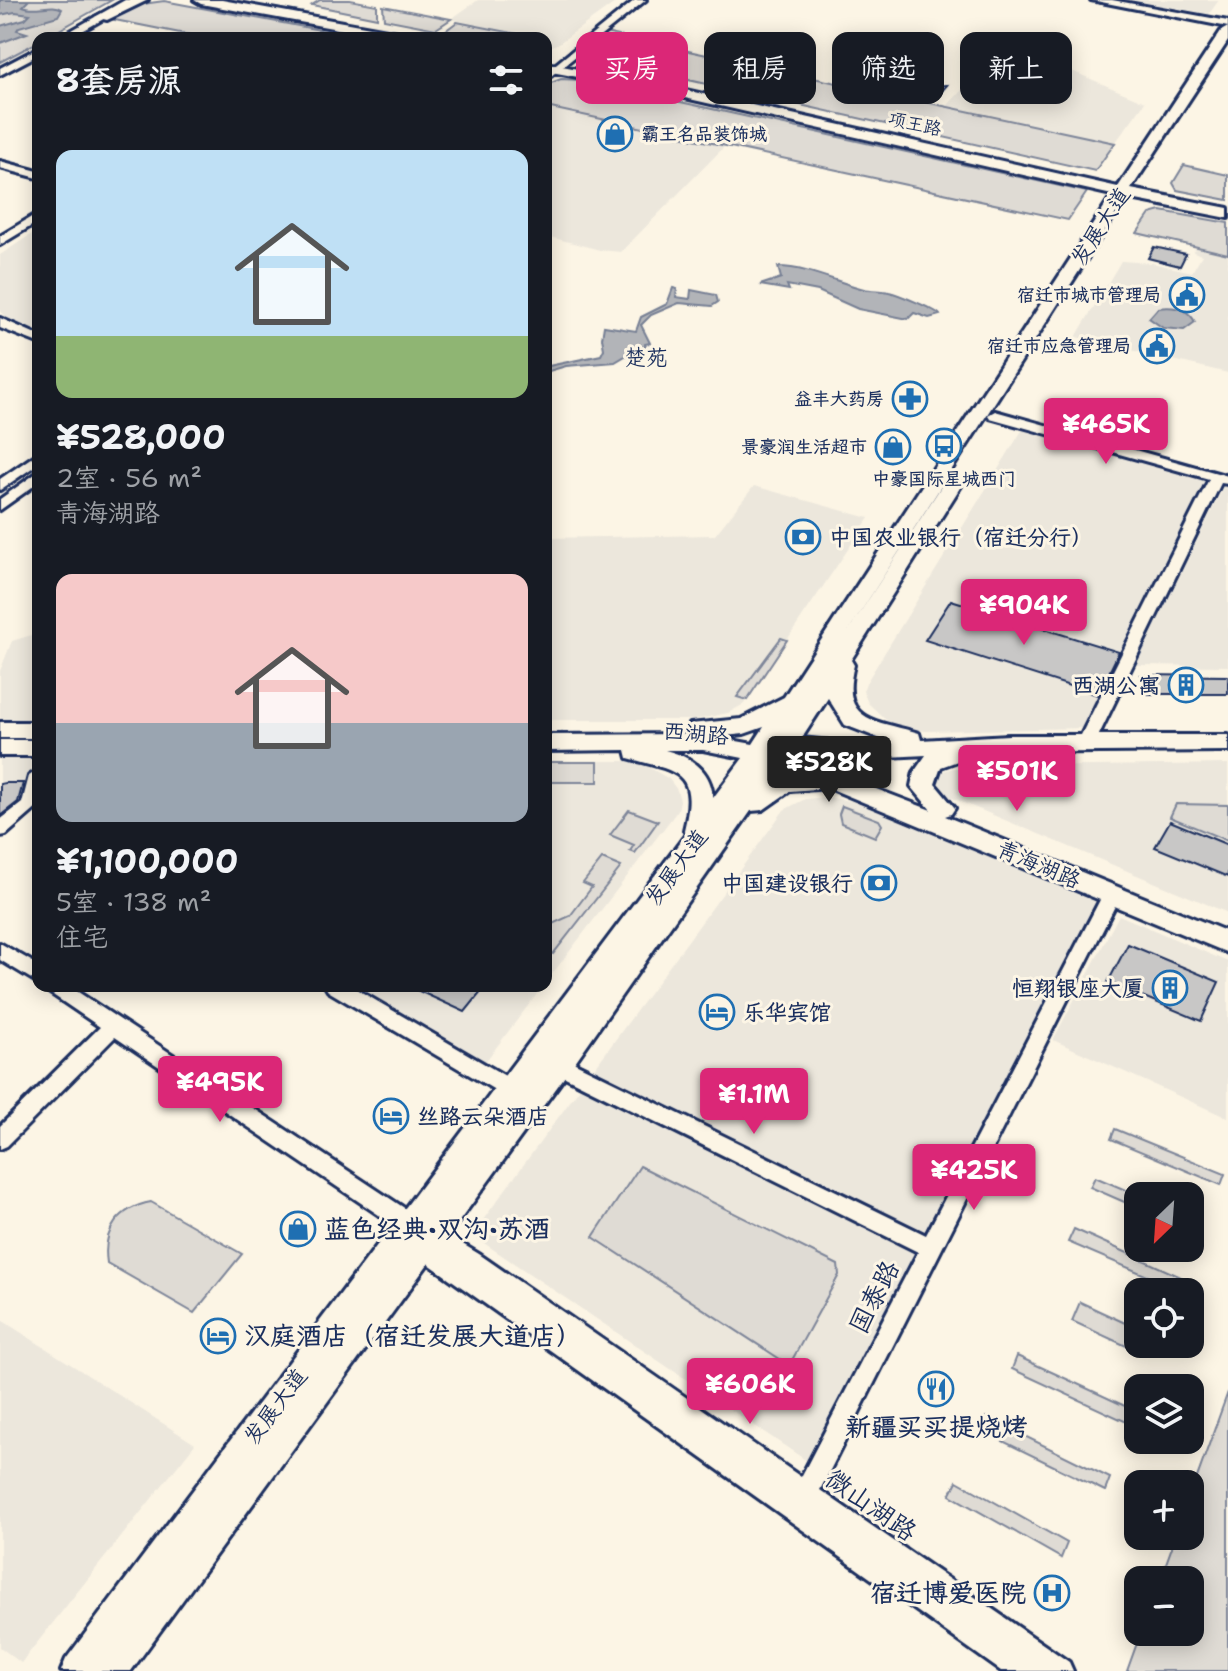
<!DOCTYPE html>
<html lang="zh">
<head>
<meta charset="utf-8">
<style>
  :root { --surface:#171b24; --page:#242831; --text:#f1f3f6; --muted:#9ea1a6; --accent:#db2777 }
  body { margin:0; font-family:"Shantell Sans","LXGW WenKai TC",sans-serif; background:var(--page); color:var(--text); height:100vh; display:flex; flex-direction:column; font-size:30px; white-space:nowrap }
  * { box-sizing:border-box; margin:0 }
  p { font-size:26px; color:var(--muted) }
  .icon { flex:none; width:44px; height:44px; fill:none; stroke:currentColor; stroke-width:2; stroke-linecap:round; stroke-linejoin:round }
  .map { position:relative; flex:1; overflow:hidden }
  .panel { position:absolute; left:32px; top:32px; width:520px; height:960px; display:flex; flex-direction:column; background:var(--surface); border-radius:16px; box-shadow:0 4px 20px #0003 }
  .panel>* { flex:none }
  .banner { position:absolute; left:576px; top:32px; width:532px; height:72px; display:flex; gap:16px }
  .needle { width:52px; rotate:205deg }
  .buttons { position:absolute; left:1124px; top:1182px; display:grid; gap:16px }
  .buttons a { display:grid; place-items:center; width:80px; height:80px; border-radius:16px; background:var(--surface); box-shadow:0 4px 20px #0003; font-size:40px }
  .price { position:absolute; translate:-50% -68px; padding:0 18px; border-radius:8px; background:var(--accent); color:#fff; font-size:26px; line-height:52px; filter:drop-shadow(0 2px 4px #0008) }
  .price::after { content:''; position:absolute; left:50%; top:48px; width:24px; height:18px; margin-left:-12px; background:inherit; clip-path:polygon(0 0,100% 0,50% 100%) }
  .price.active { background:#222; color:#fff }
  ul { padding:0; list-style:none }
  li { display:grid; align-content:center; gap:16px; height:424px; padding:0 24px }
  li span { display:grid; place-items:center; height:248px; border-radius:16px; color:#555 }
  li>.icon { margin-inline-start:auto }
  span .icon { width:144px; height:144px; fill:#fffc; stroke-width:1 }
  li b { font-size:34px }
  h2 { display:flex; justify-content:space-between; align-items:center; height:96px; padding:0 24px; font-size:34px }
  .tag { padding:0 28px; border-radius:16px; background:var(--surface); box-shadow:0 4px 20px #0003; font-size:28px; line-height:72px }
  .tag.active { background:var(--accent); color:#fff }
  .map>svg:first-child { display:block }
  .built { fill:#ece7dc }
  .green { fill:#dfdbd4; stroke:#7d8599; stroke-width:2 }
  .water { fill:#b2b4b8; stroke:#767f94; stroke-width:2 }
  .building { fill:#c8c7c6; stroke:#1b2f5e; stroke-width:2 }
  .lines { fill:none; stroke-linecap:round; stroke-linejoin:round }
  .minor-casing { stroke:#1b2f5e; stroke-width:6 }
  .major-casing { stroke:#1b2f5e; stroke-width:6 }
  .minor { fill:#fcf5e5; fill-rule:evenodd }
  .major { fill:#fcf5e5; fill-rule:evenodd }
  .labels { text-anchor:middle; stroke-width:6; stroke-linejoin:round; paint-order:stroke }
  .far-street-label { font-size:18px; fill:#1b2f5e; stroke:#fcf5e5 }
  .far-poi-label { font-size:18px; font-weight:bold; fill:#1b2f5e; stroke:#fcf5e5; text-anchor:end }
  .street-label { font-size:22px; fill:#1b2f5e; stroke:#fcf5e5 }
  .far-quarter-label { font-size:22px; fill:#1b2f5e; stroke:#fcf5e5 }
  .poi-label { font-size:22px; font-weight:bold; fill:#1b2f5e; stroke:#fcf5e5; text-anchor:start }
  .near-poi-label { font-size:26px; font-weight:bold; fill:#1b2f5e; stroke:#fcf5e5; text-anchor:start }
  .near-street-label { font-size:26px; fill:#1b2f5e; stroke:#fcf5e5 }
</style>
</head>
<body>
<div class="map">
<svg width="1228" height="1671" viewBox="0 0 1228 1671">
  <rect width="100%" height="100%" fill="#fcf5e5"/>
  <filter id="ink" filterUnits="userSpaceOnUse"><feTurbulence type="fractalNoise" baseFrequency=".0125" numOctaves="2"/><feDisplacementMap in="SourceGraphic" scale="16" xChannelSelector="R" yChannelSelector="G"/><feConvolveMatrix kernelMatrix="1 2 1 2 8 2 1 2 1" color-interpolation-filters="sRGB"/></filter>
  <g filter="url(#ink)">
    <g class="built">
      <path d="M 478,0 L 619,0 L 559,43 L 546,49 L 546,38 L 519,38 L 522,35 L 451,19 Z"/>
      <path d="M 1130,0 L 1219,0 L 1209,14 Z"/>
      <path d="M 1006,43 L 1145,102 L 1115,143 L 946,107 Z"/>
      <path d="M 546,107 L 726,145 L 621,252 L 600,250 L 546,236 Z"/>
      <path d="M 38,230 L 38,333 L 11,323 L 0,311 L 0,255 Z"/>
      <path d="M 1196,247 L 1228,254 L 1228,373 L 1076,337 L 1121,261 L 1152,263 L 1192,272 L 1202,255 L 1193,252 Z"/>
      <path d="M 1026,424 L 1212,475 L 1088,728 L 925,731 L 897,726 L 886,720 L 868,703 L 863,691 L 866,683 Z"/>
      <path d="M 1225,484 L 1228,485 L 1228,666 L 1136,665 Z"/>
      <path d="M 754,486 L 869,518 L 744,704 L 728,713 L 694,720 L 546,720 L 546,538 L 715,535 Z"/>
      <path d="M 38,633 L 38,720 L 0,719 L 0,671 L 12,641 Z"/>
      <path d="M 36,755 L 23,807 L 0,825 L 0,756 Z"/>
      <path d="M 546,761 L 627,761 L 643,764 L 669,779 L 677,790 L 680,800 L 678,810 L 546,982 Z"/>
      <path d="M 1228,764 L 1228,913 L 945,795 L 938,779 L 943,771 L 953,768 Z"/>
      <path d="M 826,797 L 852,801 L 1096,902 L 807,1461 L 472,1235 L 784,810 L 805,799 Z"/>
      <path d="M 1119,915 L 1228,962 L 1228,1118 L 1053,1040 Z"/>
      <path d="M 344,986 L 543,986 L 482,1066 Z"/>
      <path d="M 0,1319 L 195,1444 L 21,1663 L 0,1647 Z"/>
    </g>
    <g class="green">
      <path d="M 19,0 L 112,0 L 45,38 L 38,38 L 38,42 L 0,62 L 0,10 Z"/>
      <path d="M 320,0 L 350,0 L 377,5 L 377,18 L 312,5 Z"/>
      <path d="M 164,1 L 363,38 L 205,38 L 110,19 L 136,5 Z"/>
      <path d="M 383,6 L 451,19 L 436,29 L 384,19 Z"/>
      <path d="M 457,22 L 523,35 L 519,38 L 482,38 L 445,31 Z"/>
      <path d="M 605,33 L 1115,143 L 1095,171 L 586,57 L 583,55 Z"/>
      <path d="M 561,79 L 581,80 L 1087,192 L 1068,220 L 546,107 L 546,85 Z"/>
      <path d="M 1184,165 L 1228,175 L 1228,200 L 1177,190 L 1173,183 Z"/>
      <path d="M 1161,211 L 1228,223 L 1228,254 L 1137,233 L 1150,214 Z"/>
      <path d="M 781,638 L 787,640 L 747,700 L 737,697 Z"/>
      <rect x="546" y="762" width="52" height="20"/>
      <path d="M 1176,804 L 1228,805 L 1228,841 L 1170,817 Z"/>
      <path d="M 842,806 L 879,820 L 882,825 L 875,837 L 841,823 L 839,814 Z"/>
      <path d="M 629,810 L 658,821 L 635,853 L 630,851 L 634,845 L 610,835 Z"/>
      <path d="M 602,859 L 621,867 L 553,954 L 546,951 L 546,931 L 552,924 L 570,916 L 592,887 L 583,883 Z"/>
      <path d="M 1115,1129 L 1225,1174 L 1221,1185 L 1111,1139 Z"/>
      <path d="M 640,1166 L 838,1265 L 839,1275 L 791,1362 L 783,1361 L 593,1237 Z"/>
      <path d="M 1095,1177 L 1140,1196 L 1138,1208 L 1090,1187 Z"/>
      <path d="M 151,1202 L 242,1254 L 194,1313 L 107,1263 C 102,1230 119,1208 151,1202 Z"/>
      <path d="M 1074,1229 L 1190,1281 L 1185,1292 L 1068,1242 Z"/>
      <path d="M 1080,1302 L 1138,1329 L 1140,1344 L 1137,1351 L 1072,1321 Z"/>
      <path d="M 1017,1356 L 1138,1412 L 1133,1425 L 1012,1369 Z"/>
      <path d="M 1228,1392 L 1228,1671 L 1127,1671 L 1141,1632 L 1190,1632 L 1190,1580 L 1160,1580 L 1176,1536 L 1190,1536 L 1190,1497 Z"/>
      <path d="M 986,1417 L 1110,1478 L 1105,1491 L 980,1430 Z"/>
      <path d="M 957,1481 L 1067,1543 L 1061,1558 L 950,1495 Z"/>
    </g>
    <g class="water">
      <path d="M 0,0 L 29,0 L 23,6 C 36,12 52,2 62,9 L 58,16 L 19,27 L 17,30 L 27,33 L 0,43 L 0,26 L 25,19 L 30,14 L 15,12 L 0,15 Z"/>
      <path d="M 778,267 C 807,267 836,282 864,289 C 872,291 881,290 889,292 C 898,294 937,310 940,315 L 929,318 L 914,313 L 908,319 L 858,309 L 818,291 L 787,285 L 789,290 L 760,285 L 781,278 Z"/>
      <path d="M 673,288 L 677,289 L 676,297 L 690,299 L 691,290 L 716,295 L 718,302 L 712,306 L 679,303 L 651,315 L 641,325 L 650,343 L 645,344 L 645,349 L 632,352 L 615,362 L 566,366 L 546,372 L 549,366 L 601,355 L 604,349 L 602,338 L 604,326 L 636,331 L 641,317 L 667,304 Z"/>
      <path d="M 1158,308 C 1172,306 1188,308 1195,322 L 1184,330 L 1163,328 L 1149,318 Z"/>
    </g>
    <g class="building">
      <path d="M 947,85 L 935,99 L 901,92 L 901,89 Z"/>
      <path d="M 1154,247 L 1186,254 L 1180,266 L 1148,258 Z"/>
      <path d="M 951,600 L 1119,652 L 1098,695 L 925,640 Z"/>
      <path d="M 1141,675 L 1228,676 L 1228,694 L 1147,694 Z"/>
      <path d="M 5,783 L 23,783 L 18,802 L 0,816 L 0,784 Z"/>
      <path d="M 1170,821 L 1228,845 L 1228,877 L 1155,847 Z"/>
      <path d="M 1128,944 L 1219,982 L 1201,1021 L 1108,982 Z"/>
      <path d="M 408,986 L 486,986 L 465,1012 Z"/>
    </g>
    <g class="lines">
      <g class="minor-casing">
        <g id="minor">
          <path d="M 125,0 L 137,0 L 70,38 L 58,38 Z"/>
          <path d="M 635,0 L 646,0 L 546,80 L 546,72 Z"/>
          <path d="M 1091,0 L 1112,0 L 1228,21 L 1228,27 Z"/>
          <path d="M 38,48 L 38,55 L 0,75 L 0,68 Z"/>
          <path d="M 0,161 L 38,171 L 38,178 L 0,168 Z"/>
          <path d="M 38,213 L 38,222 L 0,245 L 0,236 Z"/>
          <path d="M 0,318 L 38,335 L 38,343 L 0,328 Z"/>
          <path d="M 995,411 L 1228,476 L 1228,484 L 1221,483 L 1095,743 L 1086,749 L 1077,743 L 1209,479 L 990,418 L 988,415 Z"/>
          <path d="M 38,453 L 38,464 L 0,490 L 0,479 Z"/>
          <path d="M 38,472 L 38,483 L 0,510 L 0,499 Z"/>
          <path d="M 38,770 L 38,807 L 6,835 L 0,836 L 0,820 L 22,803 L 29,776 Z"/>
          <path d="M 1112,887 L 1119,889 L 1121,894 L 820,1490 L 1069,1662 L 1073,1671 L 1001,1671 L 415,1254 L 408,1241 L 410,1236 L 115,1037 L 7,1146 L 0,1149 L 0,1126 L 100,1027 L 47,991 L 44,986 L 69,986 L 418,1217 L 479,1254 L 801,1477 L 918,1252 L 551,1070 L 548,1064 L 551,1058 L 558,1056 L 565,1058 L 926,1235 L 1103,894 L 1105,889 Z"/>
          <path d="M 0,943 L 38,965 L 38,983 L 0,960 Z"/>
          <path d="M 325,986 L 351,986 L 519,1084 L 522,1090 L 519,1096 L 512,1098 L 505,1096 L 328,991 Z"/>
        </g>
      </g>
      <g class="major-casing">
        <g id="major">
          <path d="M 130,0 L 148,0 L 107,20 L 95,17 Z"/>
          <path d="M 194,0 L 222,0 L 409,34 L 416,38 L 387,38 L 201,4 Z"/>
          <path d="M 1228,27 L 1228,41 L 1131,189 L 1228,208 L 1228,218 L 1126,198 L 843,639 L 946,479 L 960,479 L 963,483 L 851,660 L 854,665 C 839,723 876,720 919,733 L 921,740 L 1009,735 L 1228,735 L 1228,751 L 969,753 L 966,758 L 941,767 L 935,784 L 955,808 L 951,814 L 945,816 L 1228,932 L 1228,953 L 829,788 L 790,791 L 763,810 L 751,811 L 568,1072 L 131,1671 L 61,1671 L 66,1659 L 686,834 L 684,830 C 699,770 677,772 628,758 L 626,750 L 546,751 L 546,735 L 690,734 L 687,729 L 690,724 L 741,719 L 784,697 L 1112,195 L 663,93 L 546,71 L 546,63 L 663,85 L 1118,187 L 1221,31 ZM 828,698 L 845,725 L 886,741 L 849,743 L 802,738 ZM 764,727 L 753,744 L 715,737 L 744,734 ZM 665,750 L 703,750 L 743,758 L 713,798 C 711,769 691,757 665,750 ZM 793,753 L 849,759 L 926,755 L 914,772 L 911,786 L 931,810 L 790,756 ZM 780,770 L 792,774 L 774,779 Z"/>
          <rect x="0" y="722" width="38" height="16"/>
          <rect x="0" y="740" width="38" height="16"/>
        </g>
      </g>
      <use href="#minor" class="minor"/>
      <use href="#major" class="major"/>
    </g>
  </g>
  <defs>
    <g id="shop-ring" transform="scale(1.8)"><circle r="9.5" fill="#fcf5e5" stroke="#1f6fb2" stroke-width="1.5"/><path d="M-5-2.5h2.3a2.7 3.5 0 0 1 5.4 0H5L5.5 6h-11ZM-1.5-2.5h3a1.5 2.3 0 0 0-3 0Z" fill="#1f6fb2"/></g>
    <g id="civic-ring" transform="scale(1.8)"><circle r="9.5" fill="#fcf5e5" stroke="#1f6fb2" stroke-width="1.5"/><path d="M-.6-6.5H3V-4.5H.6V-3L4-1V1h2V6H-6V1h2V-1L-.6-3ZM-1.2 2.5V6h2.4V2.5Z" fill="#1f6fb2"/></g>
    <g id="pharmacy-ring" transform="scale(1.8)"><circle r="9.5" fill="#fcf5e5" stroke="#1f6fb2" stroke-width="1.5"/><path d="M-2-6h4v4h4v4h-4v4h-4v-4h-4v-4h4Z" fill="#1f6fb2"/></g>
    <g id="bus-ring" transform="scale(1.8)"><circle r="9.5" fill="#fcf5e5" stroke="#1f6fb2" stroke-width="1.5"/><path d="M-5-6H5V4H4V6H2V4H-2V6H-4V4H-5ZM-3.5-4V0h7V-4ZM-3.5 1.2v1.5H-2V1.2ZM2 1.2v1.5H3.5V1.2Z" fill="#1f6fb2"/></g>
    <g id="bank-ring" transform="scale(1.8)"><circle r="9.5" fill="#fcf5e5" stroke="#1f6fb2" stroke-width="1.5"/><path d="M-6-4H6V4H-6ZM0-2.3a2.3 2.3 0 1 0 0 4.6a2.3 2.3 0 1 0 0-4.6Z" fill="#1f6fb2"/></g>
    <g id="building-ring" transform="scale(1.8)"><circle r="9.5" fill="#fcf5e5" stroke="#1f6fb2" stroke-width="1.5"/><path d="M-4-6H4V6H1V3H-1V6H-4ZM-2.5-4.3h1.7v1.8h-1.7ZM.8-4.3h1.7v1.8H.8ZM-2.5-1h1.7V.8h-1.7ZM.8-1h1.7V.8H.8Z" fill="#1f6fb2"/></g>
    <g id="hotel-ring" transform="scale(1.8)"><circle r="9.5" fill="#fcf5e5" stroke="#1f6fb2" stroke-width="1.5"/><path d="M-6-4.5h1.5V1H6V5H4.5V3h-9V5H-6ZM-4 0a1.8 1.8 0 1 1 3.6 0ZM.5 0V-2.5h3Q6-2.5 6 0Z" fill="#1f6fb2"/></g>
    <g id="restaurant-ring" transform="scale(1.8)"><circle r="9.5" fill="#fcf5e5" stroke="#1f6fb2" stroke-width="1.5"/><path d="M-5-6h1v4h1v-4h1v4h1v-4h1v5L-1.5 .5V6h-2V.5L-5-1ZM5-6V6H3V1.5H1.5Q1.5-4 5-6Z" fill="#1f6fb2"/></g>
    <g id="hospital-ring" transform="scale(1.8)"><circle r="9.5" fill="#fcf5e5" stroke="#1f6fb2" stroke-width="1.5"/><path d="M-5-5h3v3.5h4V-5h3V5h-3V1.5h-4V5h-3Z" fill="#1f6fb2"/></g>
  </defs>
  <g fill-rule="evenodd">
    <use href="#shop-ring" x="615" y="134"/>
    <use href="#civic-ring" x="1187" y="295"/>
    <use href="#civic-ring" x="1157" y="346"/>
    <use href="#pharmacy-ring" x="910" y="399"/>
    <use href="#bus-ring" x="944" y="446"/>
    <use href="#shop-ring" x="893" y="447"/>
    <use href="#bank-ring" x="803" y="537"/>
    <use href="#building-ring" x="1186" y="685"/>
    <use href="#bank-ring" x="879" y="883"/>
    <use href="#building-ring" x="1170" y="988"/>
    <use href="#hotel-ring" x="717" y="1012"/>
    <use href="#hotel-ring" x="391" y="1116"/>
    <use href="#shop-ring" x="298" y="1229"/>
    <use href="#hotel-ring" x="218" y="1336"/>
    <use href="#restaurant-ring" x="936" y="1389"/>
    <use href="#hospital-ring" x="1052" y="1593"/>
  </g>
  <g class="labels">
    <g class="far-street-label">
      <text transform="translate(915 124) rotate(12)" y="6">项王路</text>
    </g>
    <g class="far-poi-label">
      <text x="641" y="140" text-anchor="start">霸王名品装饰城</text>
      <text x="1161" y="301">宿迁市城市管理局</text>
      <text x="1131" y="352">宿迁市应急管理局</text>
      <text x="884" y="405">益丰大药房</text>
      <text x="867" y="453">景豪润生活超市</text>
      <text x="944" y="485" text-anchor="middle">中豪国际星城西门</text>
    </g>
    <g class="street-label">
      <text transform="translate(1100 226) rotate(-57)" y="8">发展大道</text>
      <text transform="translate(696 733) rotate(5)" y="8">西湖路</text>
      <text transform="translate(1039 864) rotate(23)" y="8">青海湖路</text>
      <text transform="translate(676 867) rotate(-54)" y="8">发展大道</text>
      <text transform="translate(275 1406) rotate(-53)" y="8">发展大道</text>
    </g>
    <g class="far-quarter-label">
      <text x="646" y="365">楚苑</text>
    </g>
    <g class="poi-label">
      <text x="829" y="545">中国农业银行（宿迁分行）</text>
      <text x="1160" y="693" text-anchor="end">西湖公寓</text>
      <text x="853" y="891" text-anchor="end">中国建设银行</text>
      <text x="1144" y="996" text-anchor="end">恒翔银座大厦</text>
      <text x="743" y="1020">乐华宾馆</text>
      <text x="417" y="1124">丝路云朵酒店</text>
    </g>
    <g class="near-poi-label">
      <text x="324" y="1238">蓝色经典·双沟·苏酒</text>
      <text x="244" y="1345">汉庭酒店（宿迁发展大道店）</text>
      <text x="936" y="1436" text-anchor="middle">新疆买买提烧烤</text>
      <text x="1026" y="1602" text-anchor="end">宿迁博爱医院</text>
    </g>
    <g class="near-street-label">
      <text transform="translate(874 1297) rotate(-63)" y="9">国泰路</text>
      <text transform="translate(871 1505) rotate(35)" y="9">微山湖路</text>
    </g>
  </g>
</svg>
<div class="buttons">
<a><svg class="needle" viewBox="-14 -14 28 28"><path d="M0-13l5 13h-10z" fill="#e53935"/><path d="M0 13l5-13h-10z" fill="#9ea1a6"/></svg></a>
<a><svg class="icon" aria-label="locate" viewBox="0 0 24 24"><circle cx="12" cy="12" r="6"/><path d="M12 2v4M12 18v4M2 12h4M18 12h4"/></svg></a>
<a><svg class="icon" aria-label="layers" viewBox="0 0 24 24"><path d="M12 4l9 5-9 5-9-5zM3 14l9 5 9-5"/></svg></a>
<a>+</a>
<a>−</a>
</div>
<b class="price" style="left:1106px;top:466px">¥465K</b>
<b class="price" style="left:1024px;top:647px">¥904K</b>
<b class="price active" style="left:829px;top:804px">¥528K</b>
<b class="price" style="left:1017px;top:813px">¥501K</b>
<b class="price" style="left:220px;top:1124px">¥495K</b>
<b class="price" style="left:754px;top:1136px">¥1.1M</b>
<b class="price" style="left:974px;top:1212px">¥425K</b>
<b class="price" style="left:750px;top:1426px">¥606K</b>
<div class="banner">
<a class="tag active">买房</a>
<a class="tag">租房</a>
<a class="tag">筛选</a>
<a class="tag">新上</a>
</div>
<section class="panel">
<h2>8套房源<svg class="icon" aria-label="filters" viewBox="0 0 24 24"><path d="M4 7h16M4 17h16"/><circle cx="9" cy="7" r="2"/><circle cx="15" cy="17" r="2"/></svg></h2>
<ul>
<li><span style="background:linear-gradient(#bfe0f5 75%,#8fb573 0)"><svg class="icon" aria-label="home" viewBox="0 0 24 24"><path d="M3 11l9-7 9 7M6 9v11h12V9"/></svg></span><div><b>¥528,000</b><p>2室 · 56 m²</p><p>青海湖路</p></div></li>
<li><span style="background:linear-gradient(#f6c9c9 60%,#9aa5b1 0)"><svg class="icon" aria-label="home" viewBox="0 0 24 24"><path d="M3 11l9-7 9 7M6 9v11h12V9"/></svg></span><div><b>¥1,100,000</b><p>5室 · 138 m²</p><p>住宅</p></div></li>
</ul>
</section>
</div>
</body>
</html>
